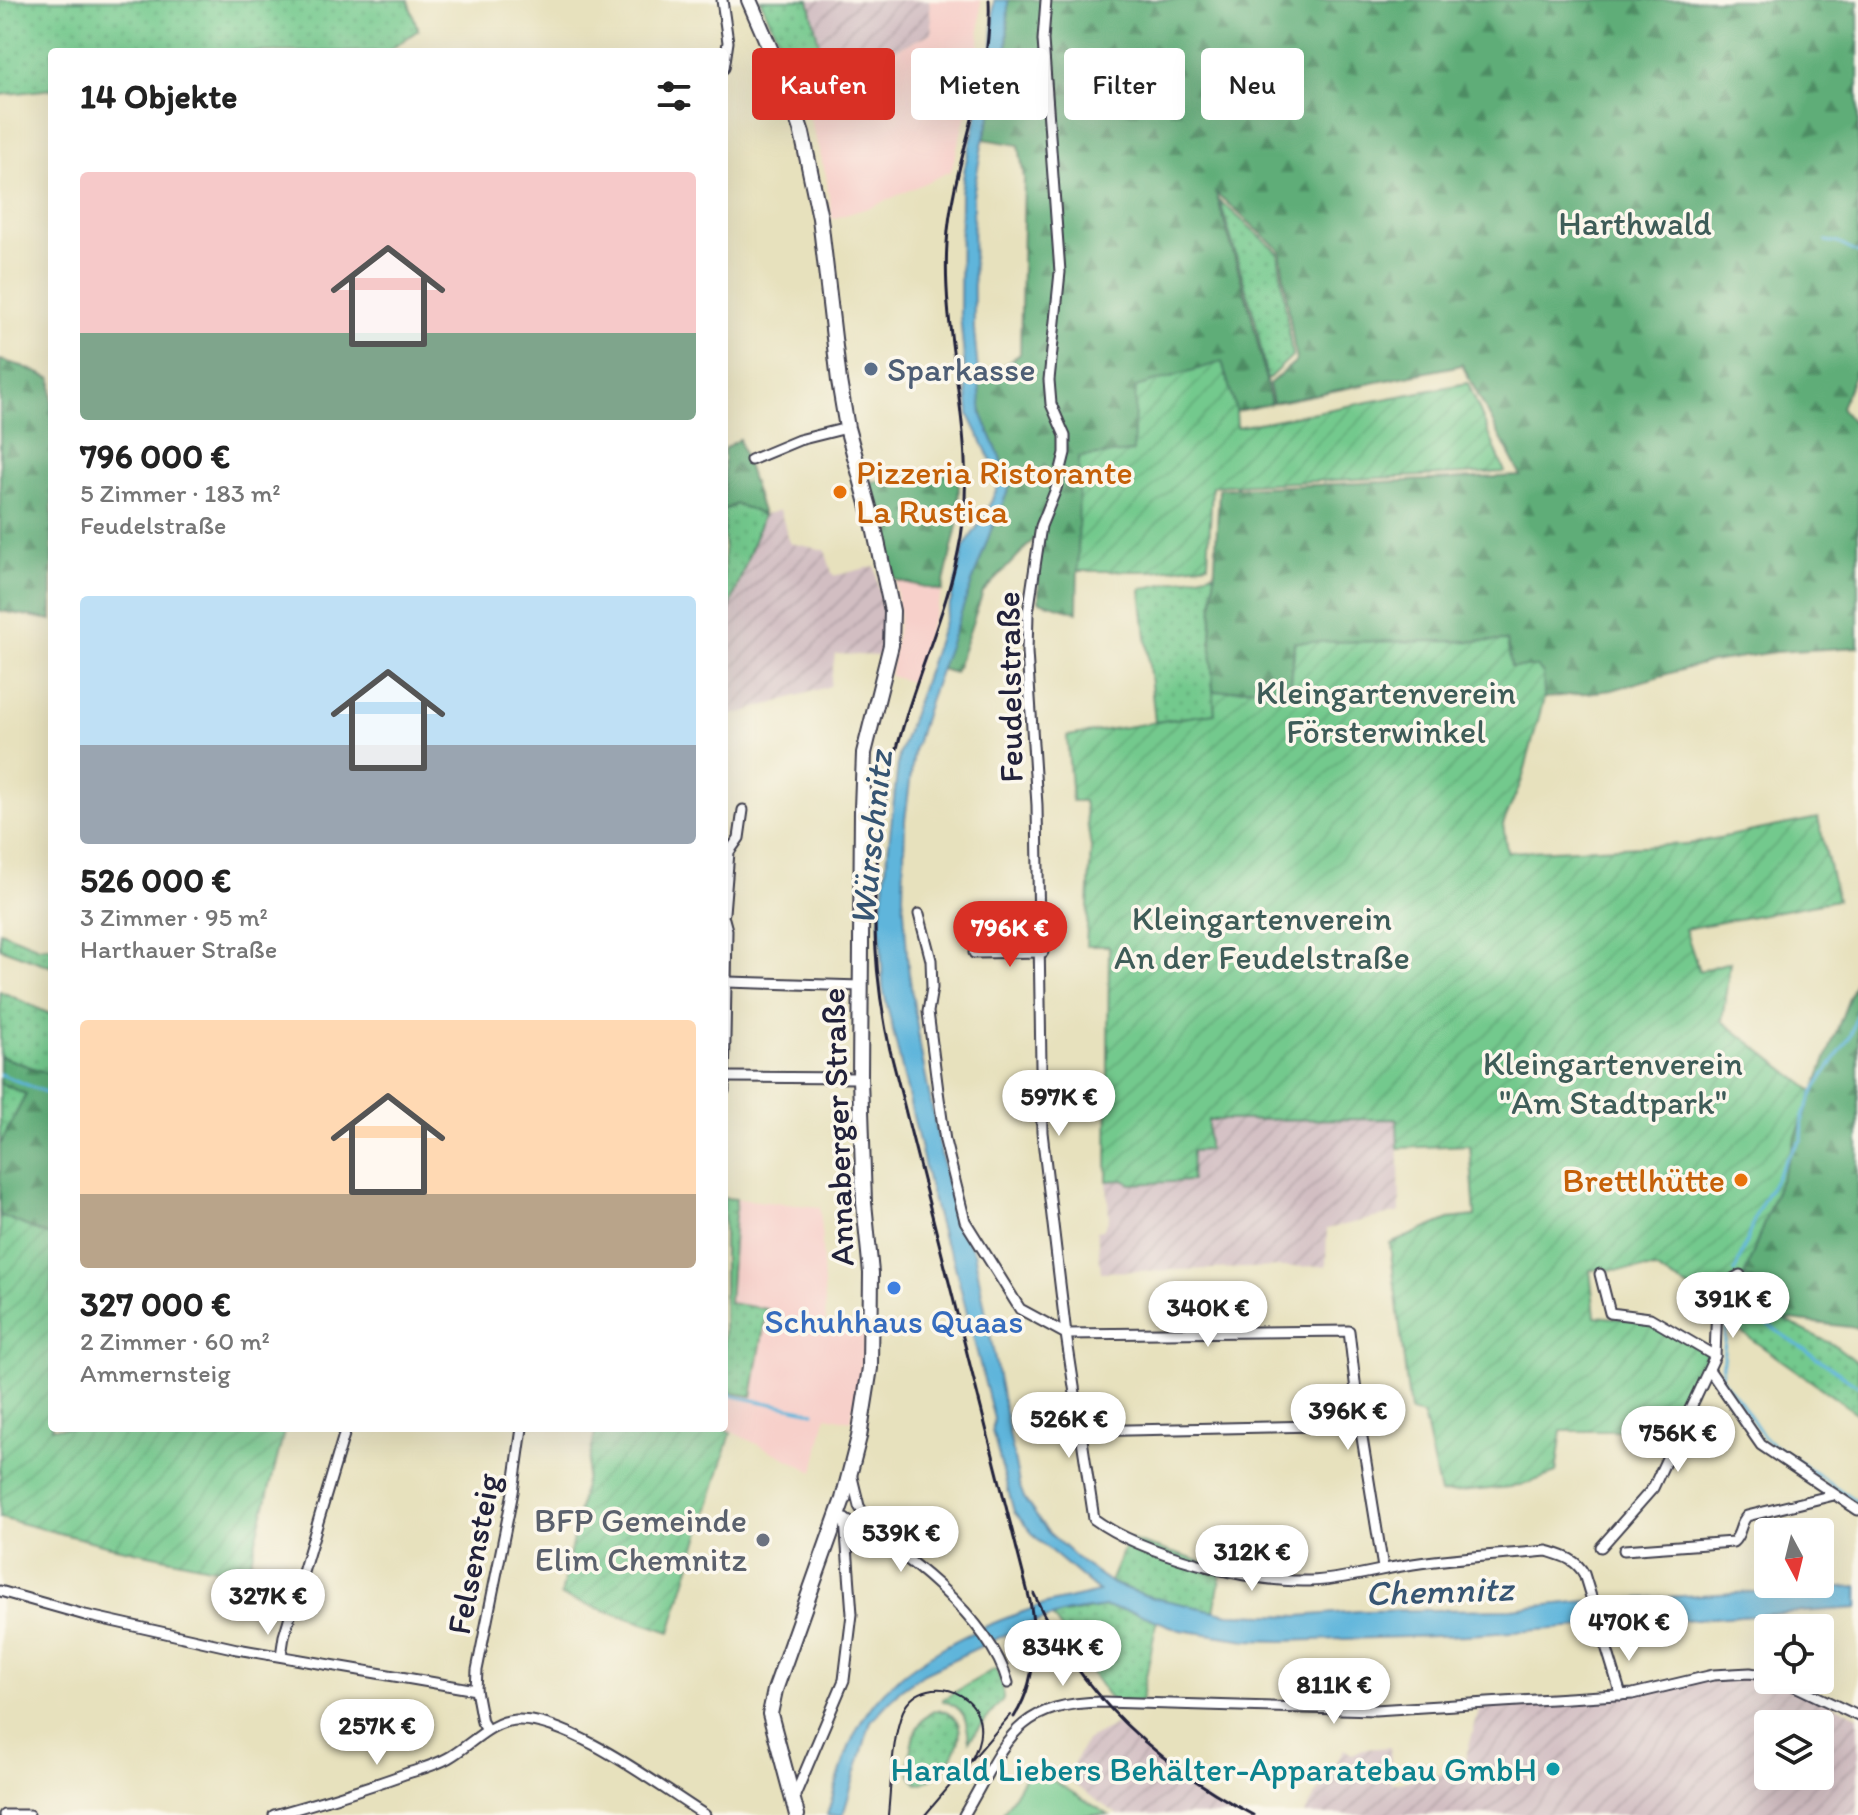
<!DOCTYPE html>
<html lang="de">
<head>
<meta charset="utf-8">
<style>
  :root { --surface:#fff; --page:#f6f6f6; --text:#222; --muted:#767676; --accent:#d93025 }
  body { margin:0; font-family:Itim,sans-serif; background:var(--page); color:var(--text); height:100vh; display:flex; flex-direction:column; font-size:30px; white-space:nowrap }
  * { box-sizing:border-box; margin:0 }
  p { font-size:26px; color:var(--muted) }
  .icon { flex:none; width:44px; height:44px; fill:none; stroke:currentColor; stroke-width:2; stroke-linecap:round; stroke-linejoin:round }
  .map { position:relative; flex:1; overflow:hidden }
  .drawer { position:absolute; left:48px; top:48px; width:680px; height:1384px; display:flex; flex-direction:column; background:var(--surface); border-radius:8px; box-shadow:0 8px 32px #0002 }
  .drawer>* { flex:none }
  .banner { position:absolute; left:752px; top:48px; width:760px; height:72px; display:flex; gap:16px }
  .needle { width:52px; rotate:173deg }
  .buttons { position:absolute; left:1754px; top:1518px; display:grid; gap:16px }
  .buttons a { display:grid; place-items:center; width:80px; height:80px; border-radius:8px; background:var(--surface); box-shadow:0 8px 32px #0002; font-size:40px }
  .price { position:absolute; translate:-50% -68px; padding:0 18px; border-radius:28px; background:#fff; color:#222; font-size:26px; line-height:52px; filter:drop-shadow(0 2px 4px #0008) }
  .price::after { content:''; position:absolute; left:50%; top:48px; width:24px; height:18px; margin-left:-12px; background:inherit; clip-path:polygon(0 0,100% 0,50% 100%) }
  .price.on { background:var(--accent); color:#fff }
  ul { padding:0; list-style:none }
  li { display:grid; align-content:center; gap:16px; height:424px; padding:0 32px }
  li span { display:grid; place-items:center; height:248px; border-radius:8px; color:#555 }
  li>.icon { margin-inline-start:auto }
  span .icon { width:144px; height:144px; fill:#fffc; stroke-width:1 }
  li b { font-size:34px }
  h2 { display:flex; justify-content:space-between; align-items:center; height:96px; padding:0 32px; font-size:34px }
  .pill { padding:0 28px; border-radius:8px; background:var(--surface); box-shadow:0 8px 32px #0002; font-size:28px; line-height:72px }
  .pill.on { background:var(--accent); color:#fff }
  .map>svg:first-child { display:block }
  .built { fill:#f7d0ca }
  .industrial { fill:url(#industrial-furrows); fill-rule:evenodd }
  .grass { fill:url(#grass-dots); stroke:#4a7664; stroke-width:2 }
  .forest { fill:url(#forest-firs); stroke:#40685a; stroke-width:2 }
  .garden { fill:url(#garden-furrows); stroke:#4a7664; stroke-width:2 }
  .pitch { fill:#73c98d; stroke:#4a7664; stroke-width:2 }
  .water { fill:#5eb5db; stroke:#406c8b; stroke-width:2 }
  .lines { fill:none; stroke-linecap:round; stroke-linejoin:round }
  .stream { stroke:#5eb5db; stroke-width:3 }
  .minor-casing { stroke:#403f4e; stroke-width:13 }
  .primary-casing { stroke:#403f4e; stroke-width:18 }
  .minor { stroke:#fff; stroke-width:9 }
  .primary { stroke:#fff; stroke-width:14 }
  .tram { stroke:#22223b; stroke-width:2 }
  .rail { stroke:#22223b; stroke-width:3 }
  .service-dot { fill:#5c6f8a; stroke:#fbf7ec; stroke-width:3 }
  .food-dot { fill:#e8710a; stroke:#fbf7ec; stroke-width:3 }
  .shop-dot { fill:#3f7fe0; stroke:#fbf7ec; stroke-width:3 }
  .worship-dot { fill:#6b7280; stroke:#fbf7ec; stroke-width:3 }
  .culture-dot { fill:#0f9aa8; stroke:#fbf7ec; stroke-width:3 }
  .labels { text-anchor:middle; stroke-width:7; stroke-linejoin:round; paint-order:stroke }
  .park-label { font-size:34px; fill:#3e5c58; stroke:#fbf7ec }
  .service-label { font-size:34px; fill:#4e5e75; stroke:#fbf7ec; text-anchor:start }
  .food-label { font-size:34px; fill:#c56008; stroke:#fbf7ec; text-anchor:start }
  .street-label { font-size:34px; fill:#22223b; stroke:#fbf7ec }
  .shop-label { font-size:34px; fill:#366cbe; stroke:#fbf7ec }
  .worship-label { font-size:34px; fill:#5b616d; stroke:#fbf7ec; text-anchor:end }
  .culture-label { font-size:34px; fill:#0d838f; stroke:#fbf7ec; text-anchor:end }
  .water-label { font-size:36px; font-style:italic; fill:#375573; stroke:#fbf7ec }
</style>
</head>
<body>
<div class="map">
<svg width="1858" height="1815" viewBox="0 0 1858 1815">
  <defs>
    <pattern id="industrial-furrows" width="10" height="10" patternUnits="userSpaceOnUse" patternTransform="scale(2)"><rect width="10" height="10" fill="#d2bec2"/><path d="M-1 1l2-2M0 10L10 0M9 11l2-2" fill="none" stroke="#b4a3a8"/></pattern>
    <pattern id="grass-dots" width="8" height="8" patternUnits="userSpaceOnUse" patternTransform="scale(2)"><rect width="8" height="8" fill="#73c98d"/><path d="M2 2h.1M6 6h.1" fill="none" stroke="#63ac7b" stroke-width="1.8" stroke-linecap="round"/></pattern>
    <pattern id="forest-firs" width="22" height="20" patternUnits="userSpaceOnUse" patternTransform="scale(2)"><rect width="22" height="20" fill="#5ead78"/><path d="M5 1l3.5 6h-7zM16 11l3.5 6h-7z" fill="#4d8c64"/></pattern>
    <pattern id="garden-furrows" width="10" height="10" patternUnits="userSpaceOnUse" patternTransform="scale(2)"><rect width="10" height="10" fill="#73c98d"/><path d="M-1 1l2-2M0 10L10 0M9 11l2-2" fill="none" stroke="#63ac7b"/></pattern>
  </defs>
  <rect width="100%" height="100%" fill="#fbf7ec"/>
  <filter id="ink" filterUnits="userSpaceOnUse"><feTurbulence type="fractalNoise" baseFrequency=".0125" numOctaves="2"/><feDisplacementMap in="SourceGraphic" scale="16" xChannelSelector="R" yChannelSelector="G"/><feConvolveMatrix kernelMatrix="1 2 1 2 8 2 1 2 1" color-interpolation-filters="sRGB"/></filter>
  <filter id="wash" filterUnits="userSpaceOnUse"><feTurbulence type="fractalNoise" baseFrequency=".006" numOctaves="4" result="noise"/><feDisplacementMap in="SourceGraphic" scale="32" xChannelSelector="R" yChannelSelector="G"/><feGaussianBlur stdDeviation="1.8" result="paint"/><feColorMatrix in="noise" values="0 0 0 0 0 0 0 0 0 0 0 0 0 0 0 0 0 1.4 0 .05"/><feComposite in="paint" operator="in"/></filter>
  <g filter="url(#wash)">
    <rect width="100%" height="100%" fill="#e7e1bd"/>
    <g class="built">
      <path d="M 929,0 L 981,0 L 978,70 L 951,171 L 874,206 L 832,219 L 826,175 L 800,84 L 890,52 L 932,33 Z"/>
      <path d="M 895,580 L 942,591 L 911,682 L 890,676 L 899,617 Z"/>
      <path d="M 736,1199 L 820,1207 L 826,1325 L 865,1324 L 863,1360 L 851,1421 L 826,1416 L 814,1472 L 724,1428 L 724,1387 L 732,1393 L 752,1396 L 767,1309 L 729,1303 Z"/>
    </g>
    <g class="industrial">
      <path d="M 809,0 L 929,0 L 932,33 L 890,52 L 822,62 Z"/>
      <path d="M 780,510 L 790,543 L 825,550 L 833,576 L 875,566 L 883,615 L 879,656 L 835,654 L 830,686 L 724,718 L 724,661 L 728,613 L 763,515 Z"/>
      <path d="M 1398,1119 L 1400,1212 L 1327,1229 L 1326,1266 L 1101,1272 L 1097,1231 L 1103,1230 L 1109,1218 L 1107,1181 L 1124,1180 L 1127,1182 L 1192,1151 L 1208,1150 L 1208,1120 Z"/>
      <path d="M 1732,1673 L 1782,1680 L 1858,1716 L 1858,1815 L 1304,1815 L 1344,1749 L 1352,1754 L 1363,1749 L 1390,1747 L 1392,1783 L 1462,1770 L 1481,1704 L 1604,1696 ZM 1768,1724 L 1820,1724 L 1820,1776 L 1768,1776 Z"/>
      <path d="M 1117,1724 L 1155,1760 L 1190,1789 L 1231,1815 L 1118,1815 L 1066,1779 L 1086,1740 Z"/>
    </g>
    <g class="grass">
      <path d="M 0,0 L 408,0 L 418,30 L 387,52 L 52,52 L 52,89 L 0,95 Z"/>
      <path d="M 760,0 L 809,0 L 823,62 L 890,52 L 800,84 Z"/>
      <path d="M 1220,201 L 1278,252 L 1292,356 L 1267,380 L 1255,319 Z"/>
      <path d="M 736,504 L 763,515 L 728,613 L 724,661 L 724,510 Z"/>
      <path d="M 1216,572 L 1211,640 L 1215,713 L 1155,722 L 1141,589 Z"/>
      <path d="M 0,931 L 39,947 L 52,946 L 52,967 L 0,948 Z"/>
      <path d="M 0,991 L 52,1015 L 52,1075 L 0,1056 Z"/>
      <path d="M 0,1083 L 26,1094 L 0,1145 Z"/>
      <path d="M 724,1198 L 736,1199 L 729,1303 L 767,1309 L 752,1396 L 732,1393 L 724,1387 Z"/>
      <path d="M 1744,1276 L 1755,1282 L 1759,1308 L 1836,1346 L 1858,1363 L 1858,1414 L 1727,1322 L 1724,1307 Z"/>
      <path d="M 1128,1539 L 1222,1568 L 1214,1612 L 1150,1597 L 1110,1582 Z"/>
      <path d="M 1105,1607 L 1135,1612 L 1157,1620 L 1141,1703 L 1112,1702 L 1052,1616 Z"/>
      <path d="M 996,1668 L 1003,1688 L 1003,1699 L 969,1741 C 967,1722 966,1707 943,1701 L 943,1699 Z"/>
      <path d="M 936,1710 C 985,1715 948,1781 917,1784 L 910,1775 C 908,1751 912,1721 936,1710 Z"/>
    </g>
    <g class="forest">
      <path d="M 1008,0 L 1858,0 L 1858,367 L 1841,407 L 1858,430 L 1858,647 L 1775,652 L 1705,663 L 1612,690 L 1544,698 L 1543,674 L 1537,667 L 1511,667 L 1507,641 L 1294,642 L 1291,684 L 1213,692 L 1211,639 L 1219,489 L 1521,476 L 1462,365 L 1273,403 L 1269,384 L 1296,361 L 1280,250 L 1216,193 L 1252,317 L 1271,404 L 1236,411 L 1222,362 L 1134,452 L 1080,457 L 1077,612 L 1039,601 L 1038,535 L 983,592 L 955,673 L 940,669 L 991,530 L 1011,484 L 982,415 L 978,383 L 1020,354 L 1024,178 L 1019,145 L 984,139 L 1007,58 Z"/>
      <path d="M 0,360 L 22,366 L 52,379 L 52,620 L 0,611 Z"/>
      <path d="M 739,439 L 763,515 L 736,504 L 724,510 L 724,449 Z"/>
      <path d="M 959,473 L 958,522 L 942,591 L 895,580 L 870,482 Z"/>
      <path d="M 1858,974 L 1858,1328 L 1782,1319 L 1759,1308 L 1755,1282 L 1744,1276 Z"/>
      <path d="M 0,1056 L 52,1075 L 52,1237 L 0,1215 L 0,1145 L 26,1094 L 0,1083 Z"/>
    </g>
    <g class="garden">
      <path d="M 1222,362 L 1236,411 L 1237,427 L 1468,383 L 1505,472 L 1212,486 L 1208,564 L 1152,571 L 1078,571 L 1079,457 L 1133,452 L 1136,387 Z"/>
      <path d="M 1507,641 L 1511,667 L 1537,667 L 1543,674 L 1544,698 L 1522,780 L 1503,824 L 1507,852 L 1689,844 L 1818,818 L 1837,900 L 1685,929 L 1699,971 L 1730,962 L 1722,1021 L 1813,1091 L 1744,1276 L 1724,1307 L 1655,1269 L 1590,1270 L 1595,1316 L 1649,1321 L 1708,1354 L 1676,1431 L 1562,1431 L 1556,1473 L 1520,1486 L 1440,1494 L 1423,1415 L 1410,1412 L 1390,1244 L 1449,1219 L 1475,1216 L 1470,1145 L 1398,1148 L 1397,1119 L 1208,1120 L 1208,1150 L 1192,1151 L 1191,1181 L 1130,1184 L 1124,1180 L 1107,1181 L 1109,946 L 1086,946 L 1091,848 L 1084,801 L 1072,801 L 1067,736 L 1215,713 L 1213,692 L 1291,684 L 1295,642 Z"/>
      <path d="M 0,1215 L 52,1237 L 52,1428 L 285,1428 L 247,1575 L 106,1545 L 0,1518 Z"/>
      <path d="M 596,1428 L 724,1428 L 731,1433 L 670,1632 L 561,1596 Z"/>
    </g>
    <path class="pitch" d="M 1031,1767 L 1109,1815 L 1002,1815 Z"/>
    <path class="water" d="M 994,0 L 1008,0 L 1007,58 L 982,145 L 973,195 L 974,329 L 982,415 L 1011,484 L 991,530 L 929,701 L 914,751 L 905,820 L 903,896 L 908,967 L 921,1052 L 946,1180 L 959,1226 L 974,1252 L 1019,1484 L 1025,1500 L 1048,1532 L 1081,1562 L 1113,1584 L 1150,1597 L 1229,1614 L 1300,1616 L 1359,1611 L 1511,1609 L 1576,1602 L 1858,1586 L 1858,1608 L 1467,1635 L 1282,1641 L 1247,1640 L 1180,1630 L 1135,1612 L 1105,1607 L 1068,1612 L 1026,1625 L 924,1673 L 900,1690 L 871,1721 L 843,1815 L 827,1815 C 837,1784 845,1750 861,1722 C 896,1660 985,1623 1050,1603 C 1066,1599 1083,1596 1099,1592 L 1038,1540 L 1014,1512 L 992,1431 L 994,1419 L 953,1258 L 943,1239 L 935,1210 L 883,988 L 880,922 L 899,755 L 951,601 L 964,547 L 985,515 L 998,486 L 996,471 L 969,415 L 960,314 L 961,193 L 965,166 L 992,53 Z"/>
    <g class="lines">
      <g class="stream">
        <path d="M 1826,241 L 1838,243 L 1858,253"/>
        <path d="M 0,1074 L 52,1095"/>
        <path d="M 1735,1272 L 1757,1212 L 1787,1157 L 1802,1139 L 1803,1116 L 1816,1087 L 1851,1035 L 1858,1008"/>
        <path d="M 1731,1285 L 1721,1378 L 1741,1402 L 1766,1440 L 1858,1502"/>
        <path d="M 1728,1301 L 1731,1306 L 1761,1320 L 1858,1386"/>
        <path d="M 724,1390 L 733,1396 L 814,1412"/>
      </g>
    </g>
  </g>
  <g filter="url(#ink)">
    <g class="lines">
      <g class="minor-casing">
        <g id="minor">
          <path d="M 722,0 L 728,42 L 724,68"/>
          <path d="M 1046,0 L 1043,40 L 1060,272 L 1049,380 L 1051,404 L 1065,436 L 1065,453 L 1056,489 L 1041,526 L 1028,613 L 1027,652 L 1037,805 L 1042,1132 L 1066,1334 L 1349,1331 L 1360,1425 L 1383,1568"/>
          <path d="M 751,460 L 799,440 L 847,428"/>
          <path d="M 724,913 L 729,852 L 739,838 L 743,810"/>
          <path d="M 919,914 L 931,960 L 932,988 L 928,1012 L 938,1091 L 945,1141 L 965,1221 L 1020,1309 L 1066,1334 L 1094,1519 C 1142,1554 1251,1583 1310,1581 C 1344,1580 1379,1569 1413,1564 C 1457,1557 1502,1555 1547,1551 C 1563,1556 1576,1559 1584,1574 L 1621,1695"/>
          <path d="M 724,919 L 727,930 L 724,1091"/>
          <path d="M 974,953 L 1043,952"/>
          <path d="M 727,982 L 861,986"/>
          <path d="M 726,1077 L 860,1078"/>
          <path d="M 1600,1274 L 1610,1313 L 1650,1318 L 1715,1356"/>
          <path d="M 1710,1371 L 1761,1445 L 1858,1510"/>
          <path d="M 1082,1431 L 1360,1425"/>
          <path d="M 851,1473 L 859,1506 L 875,1533"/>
          <path d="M 840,1517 C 899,1545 990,1618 1008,1683"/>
          <path d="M 1601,1547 L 1653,1488 L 1715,1356 L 1717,1303 L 1726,1283 L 1740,1275"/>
          <path d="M 1624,1550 L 1733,1542 C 1742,1534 1739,1524 1747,1516 L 1834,1495"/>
          <path d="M 0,1591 L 85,1615 L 237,1649 L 476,1690 L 482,1722 L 487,1730"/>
          <path d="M 281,1656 L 284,1636 L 346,1428"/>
          <path d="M 1782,1680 L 1858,1716"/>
          <path d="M 476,1690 L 477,1670 L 513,1492 L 522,1428"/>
          <path d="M 793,1800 L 844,1680 L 852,1614 L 845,1519"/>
          <path d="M 4,1815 L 29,1815"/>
          <path d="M 274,1815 C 317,1803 360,1790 402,1775 C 417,1770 434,1766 448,1758 C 470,1746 490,1721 516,1720 C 569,1717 660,1787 705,1815"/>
          <path d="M 964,1815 C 1005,1746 1011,1703 1103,1702 L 1375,1710 L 1633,1694 L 1713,1675 L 1750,1673 L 1768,1676"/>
        </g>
      </g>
      <g class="primary-casing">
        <path id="primary" d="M 749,0 L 787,88 L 802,133 L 820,218 L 839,381 L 847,428 L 872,518 L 892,611 L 891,645 L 864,753 L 862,809 L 860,1078 L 864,1203 L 871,1273 L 870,1368 L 859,1437 L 843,1499 L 775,1690 L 770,1714 L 797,1815"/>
      </g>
      <use href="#minor" class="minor"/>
      <use href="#primary" class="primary"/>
      <g class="tram">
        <path d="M 888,1815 C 891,1787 892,1735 903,1711 C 925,1664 1012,1697 968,1765"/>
        <path d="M 925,1815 L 1010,1715"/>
      </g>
      <g class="rail">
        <path d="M 989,0 C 993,84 952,160 947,243 C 941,342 978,438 961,537 C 951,597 926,653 908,710 C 872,824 864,933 890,1050 L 1030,1601 C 1037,1640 1036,1683 1014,1717"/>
        <path d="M 1034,1594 C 1078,1693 1159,1766 1253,1815"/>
      </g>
    </g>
  </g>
  <circle class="service-dot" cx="871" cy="369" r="8"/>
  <g class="food-dot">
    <circle cx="840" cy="492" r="8"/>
    <circle cx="1741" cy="1180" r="8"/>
  </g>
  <circle class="shop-dot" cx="894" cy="1288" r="8"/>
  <circle class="worship-dot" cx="763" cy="1540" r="8"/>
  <circle class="culture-dot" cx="1553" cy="1769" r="8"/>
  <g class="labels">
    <g class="park-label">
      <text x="1635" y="235">Harthwald</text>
      <text x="1386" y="704">Kleingartenverein<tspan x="1386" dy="39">Försterwinkel</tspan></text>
      <text x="1262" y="930">Kleingartenverein<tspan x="1262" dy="39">An der Feudelstraße</tspan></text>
      <text x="1613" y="1075">Kleingartenverein<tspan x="1613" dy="39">"Am Stadtpark"</tspan></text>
    </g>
    <g class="service-label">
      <text x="887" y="381">Sparkasse</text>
    </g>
    <g class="food-label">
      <text x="856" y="484">Pizzeria Ristorante<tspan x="856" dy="39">La Rustica</tspan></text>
      <text x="1725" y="1192" text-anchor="end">Brettlhütte</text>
    </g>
    <g class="street-label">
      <text transform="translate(1009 687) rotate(-91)" y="12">Feudelstraße</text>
      <text transform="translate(837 1127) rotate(-92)" y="12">Annaberger Straße</text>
      <text transform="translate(473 1554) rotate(-79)" y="12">Felsensteig</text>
    </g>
    <g class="shop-label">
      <text x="894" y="1333">Schuhhaus Quaas</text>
    </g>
    <g class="worship-label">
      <text x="747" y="1532">BFP Gemeinde<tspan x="747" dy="39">Elim Chemnitz</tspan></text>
    </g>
    <g class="culture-label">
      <text x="1537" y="1781">Harald Liebers Behälter-Apparatebau GmbH</text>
    </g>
    <g class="water-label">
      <text transform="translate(870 838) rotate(-84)" y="13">Würschnitz</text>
      <text transform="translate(1439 1590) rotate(-2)" y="13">Chemnitz</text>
    </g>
  </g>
</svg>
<div class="buttons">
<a><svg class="needle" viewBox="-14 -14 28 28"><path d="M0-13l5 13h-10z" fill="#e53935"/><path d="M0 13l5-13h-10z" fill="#767676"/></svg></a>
<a><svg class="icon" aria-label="locate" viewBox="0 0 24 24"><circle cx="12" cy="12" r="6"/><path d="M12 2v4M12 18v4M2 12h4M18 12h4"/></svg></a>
<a><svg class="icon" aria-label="layers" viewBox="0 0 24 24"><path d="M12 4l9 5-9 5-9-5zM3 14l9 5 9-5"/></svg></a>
</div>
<b class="price on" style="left:1010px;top:969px">796K €</b>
<b class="price" style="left:1059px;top:1138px">597K €</b>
<b class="price" style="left:1733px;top:1340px">391K €</b>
<b class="price" style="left:1208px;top:1349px">340K €</b>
<b class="price" style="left:1348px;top:1452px">396K €</b>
<b class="price" style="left:1069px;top:1460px">526K €</b>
<b class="price" style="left:1678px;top:1474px">756K €</b>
<b class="price" style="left:901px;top:1574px">539K €</b>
<b class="price" style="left:1252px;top:1593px">312K €</b>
<b class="price" style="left:268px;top:1637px">327K €</b>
<b class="price" style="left:1629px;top:1663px">470K €</b>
<b class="price" style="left:1063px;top:1688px">834K €</b>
<b class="price" style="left:1334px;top:1726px">811K €</b>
<b class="price" style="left:377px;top:1767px">257K €</b>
<div class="banner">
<a class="pill on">Kaufen</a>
<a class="pill">Mieten</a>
<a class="pill">Filter</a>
<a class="pill">Neu</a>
</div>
<section class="drawer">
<h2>14 Objekte<svg class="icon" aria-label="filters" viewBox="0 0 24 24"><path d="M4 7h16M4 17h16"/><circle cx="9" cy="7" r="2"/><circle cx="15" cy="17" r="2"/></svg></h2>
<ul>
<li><span style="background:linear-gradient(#f6c9c9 65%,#7fa58c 0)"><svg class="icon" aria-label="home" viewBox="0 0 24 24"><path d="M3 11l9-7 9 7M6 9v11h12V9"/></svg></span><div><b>796 000 €</b><p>5 Zimmer · 183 m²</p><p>Feudelstraße</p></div></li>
<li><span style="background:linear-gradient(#bfe0f5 60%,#9aa5b1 0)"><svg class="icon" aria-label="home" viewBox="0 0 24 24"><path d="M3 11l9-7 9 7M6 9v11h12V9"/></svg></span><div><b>526 000 €</b><p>3 Zimmer · 95 m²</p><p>Harthauer Straße</p></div></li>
<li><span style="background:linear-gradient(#ffd9b3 70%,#b9a48a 0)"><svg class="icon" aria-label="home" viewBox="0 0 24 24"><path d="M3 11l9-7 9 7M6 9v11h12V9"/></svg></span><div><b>327 000 €</b><p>2 Zimmer · 60 m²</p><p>Ammernsteig</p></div></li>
</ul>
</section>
</div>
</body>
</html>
